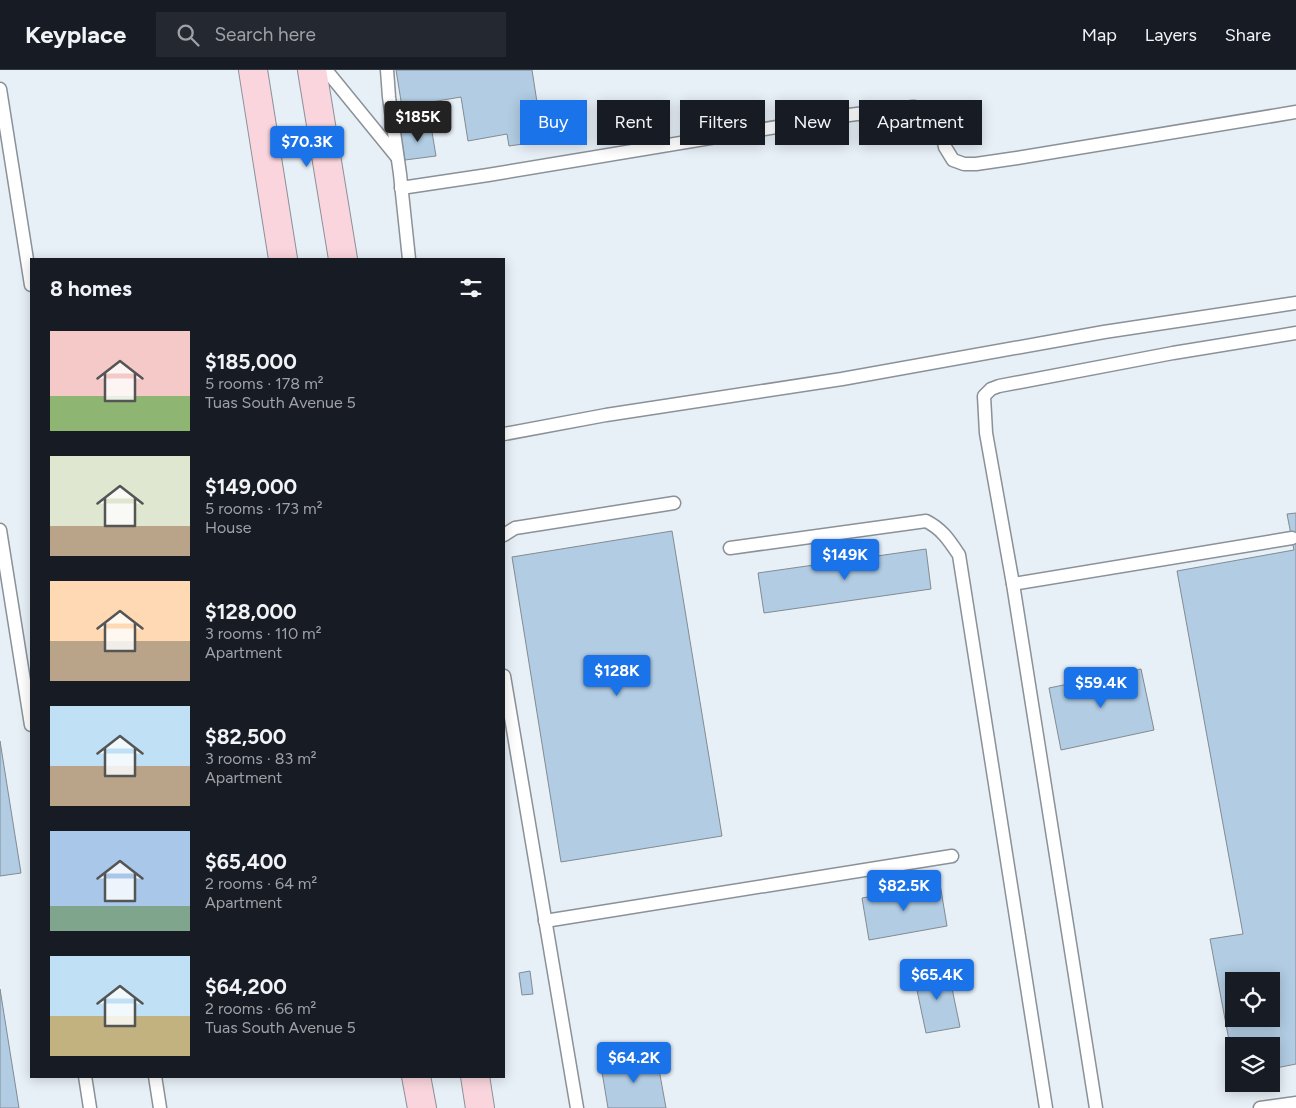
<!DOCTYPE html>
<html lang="en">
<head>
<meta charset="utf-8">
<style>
  :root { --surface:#171b24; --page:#242831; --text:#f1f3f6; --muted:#9ea1a6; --line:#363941; --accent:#1a73e8 }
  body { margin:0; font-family:Figtree,sans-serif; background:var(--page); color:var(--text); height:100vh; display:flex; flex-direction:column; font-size:19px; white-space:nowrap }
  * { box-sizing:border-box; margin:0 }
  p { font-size:16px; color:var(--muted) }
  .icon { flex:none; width:28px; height:28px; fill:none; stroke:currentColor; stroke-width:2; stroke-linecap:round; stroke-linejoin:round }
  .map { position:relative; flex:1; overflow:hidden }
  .panel { position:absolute; left:30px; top:188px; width:475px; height:820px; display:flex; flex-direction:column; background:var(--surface); border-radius:0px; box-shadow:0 2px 12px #0003 }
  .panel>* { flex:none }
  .banner { position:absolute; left:520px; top:30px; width:475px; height:45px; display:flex; gap:10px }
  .controls { position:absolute; left:1225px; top:902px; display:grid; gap:10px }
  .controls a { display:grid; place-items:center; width:55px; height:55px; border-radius:0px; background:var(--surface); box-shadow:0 2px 12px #0003; font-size:25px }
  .price { position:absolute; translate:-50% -42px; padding:0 11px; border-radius:5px; background:var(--accent); color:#fff; font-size:16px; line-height:32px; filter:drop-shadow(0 1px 2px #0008) }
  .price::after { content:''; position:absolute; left:50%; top:30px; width:15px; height:11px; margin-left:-8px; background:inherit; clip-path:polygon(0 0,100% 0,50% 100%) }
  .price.current { background:#222; color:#fff }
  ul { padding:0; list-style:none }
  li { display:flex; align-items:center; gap:15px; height:125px; padding:0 20px }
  li span { display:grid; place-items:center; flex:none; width:140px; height:100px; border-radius:0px; color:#555 }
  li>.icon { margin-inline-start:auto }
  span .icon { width:60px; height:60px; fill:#fffc; stroke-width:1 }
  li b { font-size:21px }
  h2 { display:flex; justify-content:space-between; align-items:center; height:60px; padding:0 20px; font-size:21px }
  .tag { padding:0 18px; border-radius:0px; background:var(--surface); box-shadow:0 2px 12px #0003; font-size:18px; line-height:45px }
  .tag.current { background:var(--accent); color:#fff }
  header { display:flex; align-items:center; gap:30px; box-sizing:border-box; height:70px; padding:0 25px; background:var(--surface); border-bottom:1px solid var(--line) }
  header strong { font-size:24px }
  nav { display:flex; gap:28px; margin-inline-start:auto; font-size:18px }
  .search { width:350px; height:45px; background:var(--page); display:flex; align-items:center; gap:12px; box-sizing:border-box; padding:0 18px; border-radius:0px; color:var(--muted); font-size:19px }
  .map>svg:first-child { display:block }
  .building { fill:#b1cce3; stroke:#838b92; fill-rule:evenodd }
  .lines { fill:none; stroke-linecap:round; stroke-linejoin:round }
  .lane-casing { stroke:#8a9198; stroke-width:15 }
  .secondary-casing { stroke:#8a9198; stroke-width:30 }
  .lane { stroke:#fff; stroke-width:12 }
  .secondary { stroke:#fad5dd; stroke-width:28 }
</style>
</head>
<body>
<header>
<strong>Keyplace</strong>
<div class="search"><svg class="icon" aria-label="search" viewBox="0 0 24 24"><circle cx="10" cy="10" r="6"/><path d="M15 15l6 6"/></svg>Search here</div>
<nav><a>Map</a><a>Layers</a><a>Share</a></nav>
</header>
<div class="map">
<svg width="1296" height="1038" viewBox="0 0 1296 1038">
  <rect width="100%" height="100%" fill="#e7eff7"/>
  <g class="building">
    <path d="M 396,0 L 532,0 L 543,71 L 509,76 L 507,64 L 468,71 L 461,27 L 402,37 Z"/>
    <path d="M 431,56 L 436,86 L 405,90 L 400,60 Z"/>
    <path d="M 1296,443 L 1296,994 L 1271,999 L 1271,976 L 1234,976 L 1234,997 L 1210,869 L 1243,864 L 1177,501 L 1294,480 L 1287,444 ZM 1234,911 L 1271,911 L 1271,949 L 1234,949 Z"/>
    <path d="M 672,461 L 722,766 L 561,792 L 512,487 Z"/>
    <path d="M 926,479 L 931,519 L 764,543 L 758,503 Z"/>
    <path d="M 1141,599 L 1154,660 L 1061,680 L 1049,618 Z"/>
    <path d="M 0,671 L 21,803 L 0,806 Z"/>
    <path d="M 940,814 L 947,856 L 869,870 L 862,828 Z"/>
    <path d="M 948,899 L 960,957 L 926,963 L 914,906 Z"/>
    <path d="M 530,901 L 533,924 L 522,925 L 519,903 Z"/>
    <path d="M 0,919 L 19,1038 L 0,1038 Z"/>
    <path d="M 656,983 L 666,1038 L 608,1038 L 601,996 Z"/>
  </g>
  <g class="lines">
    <g class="lane-casing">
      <g id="lane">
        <path d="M 326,0 L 397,87"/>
        <path d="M 387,0 L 389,27 L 400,104 L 409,189"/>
        <path d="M 0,19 L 31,215"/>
        <path d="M 401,118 L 488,105 L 849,45 L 913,37 L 926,39 L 936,44 L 941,60 L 945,77 L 953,90 L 964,94 L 976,94 L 1017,88 L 1296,42"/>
        <path d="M 504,364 L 606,345 L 842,309 L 1104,262 L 1296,233"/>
        <path d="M 0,460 L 31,655"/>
        <path d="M 504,465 L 515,458 L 674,433"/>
        <path d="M 730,478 L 926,451 C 942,459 949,470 959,485 L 1046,1038"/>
        <path d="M 1013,514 L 1292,468"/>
        <path d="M 504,606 L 577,1038"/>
        <path d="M 545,851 L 952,786"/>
        <path d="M 85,1006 L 90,1038"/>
        <path d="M 155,1006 L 160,1038"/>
        <path d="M 1096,1038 L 1013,514 L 986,363 L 984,326 L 991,319 L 999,316 L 1173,283 L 1296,263"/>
        <path d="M 1260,1038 L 1296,1033"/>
      </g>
    </g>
    <g class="secondary-casing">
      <g id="secondary">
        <path d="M 253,0 L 283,189"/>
        <path d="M 312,0 L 343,189"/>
        <path d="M 416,1006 L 422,1038"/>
        <path d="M 475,1006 L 480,1038"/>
      </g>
    </g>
    <use href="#lane" class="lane"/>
    <use href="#secondary" class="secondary"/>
  </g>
</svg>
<div class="controls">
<a><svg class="icon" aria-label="locate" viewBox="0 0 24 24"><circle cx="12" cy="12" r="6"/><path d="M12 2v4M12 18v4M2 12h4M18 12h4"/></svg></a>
<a><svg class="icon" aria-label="layers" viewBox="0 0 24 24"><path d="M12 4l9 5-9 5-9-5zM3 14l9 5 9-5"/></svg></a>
</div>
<b class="price current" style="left:418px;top:73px">$185K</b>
<b class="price" style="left:307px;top:98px">$70.3K</b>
<b class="price" style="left:845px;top:511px">$149K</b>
<b class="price" style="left:617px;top:627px">$128K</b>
<b class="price" style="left:1101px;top:639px">$59.4K</b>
<b class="price" style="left:904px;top:842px">$82.5K</b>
<b class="price" style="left:937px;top:931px">$65.4K</b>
<b class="price" style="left:634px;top:1014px">$64.2K</b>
<div class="banner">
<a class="tag current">Buy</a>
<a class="tag">Rent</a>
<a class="tag">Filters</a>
<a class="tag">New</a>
<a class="tag">Apartment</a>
</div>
<section class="panel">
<h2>8 homes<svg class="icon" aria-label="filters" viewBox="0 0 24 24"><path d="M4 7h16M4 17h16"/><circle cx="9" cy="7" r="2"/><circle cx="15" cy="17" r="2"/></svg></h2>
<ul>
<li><span style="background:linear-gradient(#f6c9c9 65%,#8fb573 0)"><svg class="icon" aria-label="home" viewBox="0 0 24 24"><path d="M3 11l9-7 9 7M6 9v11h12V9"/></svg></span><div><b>$185,000</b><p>5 rooms · 178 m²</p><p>Tuas South Avenue 5</p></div></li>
<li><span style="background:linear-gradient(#dfe7d0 70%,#b9a48a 0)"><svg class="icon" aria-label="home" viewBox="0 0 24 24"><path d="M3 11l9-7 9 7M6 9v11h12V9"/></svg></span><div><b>$149,000</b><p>5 rooms · 173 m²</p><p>House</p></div></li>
<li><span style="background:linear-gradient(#ffd9b3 60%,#b9a48a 0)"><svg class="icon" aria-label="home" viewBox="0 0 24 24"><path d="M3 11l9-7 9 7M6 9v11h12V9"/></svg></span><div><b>$128,000</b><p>3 rooms · 110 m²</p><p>Apartment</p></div></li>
<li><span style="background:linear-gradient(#bfe0f5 60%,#b9a48a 0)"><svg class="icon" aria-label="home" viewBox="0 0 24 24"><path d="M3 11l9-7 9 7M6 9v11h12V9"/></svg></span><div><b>$82,500</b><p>3 rooms · 83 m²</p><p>Apartment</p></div></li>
<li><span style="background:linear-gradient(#a9c7e8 75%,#7fa58c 0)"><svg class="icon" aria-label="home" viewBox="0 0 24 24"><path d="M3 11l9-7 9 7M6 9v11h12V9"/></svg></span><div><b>$65,400</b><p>2 rooms · 64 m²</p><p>Apartment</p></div></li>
<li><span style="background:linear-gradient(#bfe0f5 60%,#c2b280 0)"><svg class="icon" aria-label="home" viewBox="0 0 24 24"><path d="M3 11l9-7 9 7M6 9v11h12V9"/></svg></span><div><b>$64,200</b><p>2 rooms · 66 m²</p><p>Tuas South Avenue 5</p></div></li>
</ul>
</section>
</div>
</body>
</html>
